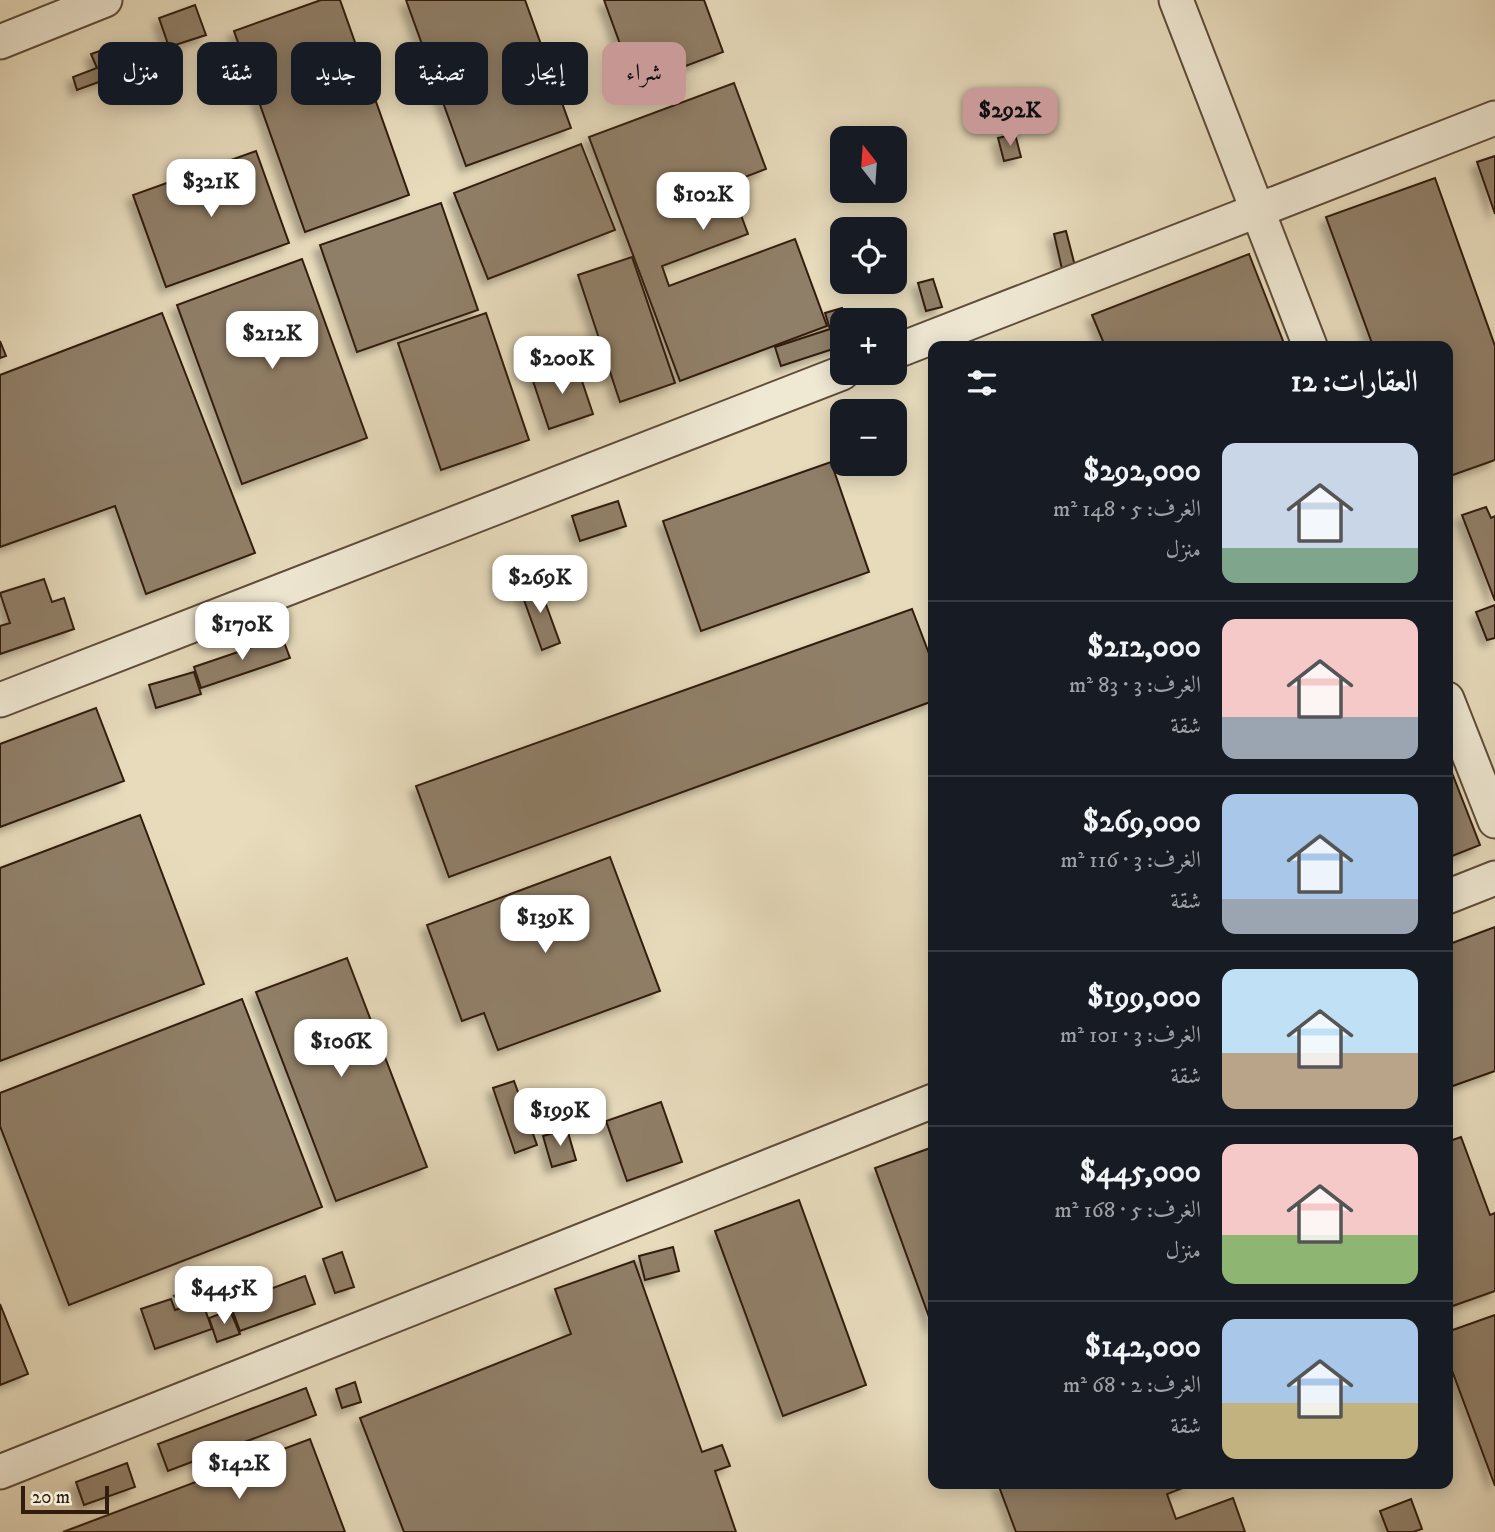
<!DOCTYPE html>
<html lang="ar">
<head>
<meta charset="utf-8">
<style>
  :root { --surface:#171b24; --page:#20242c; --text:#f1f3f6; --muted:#9ea1a6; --line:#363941; --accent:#c59692 }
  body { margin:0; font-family:"IM FELL DW Pica",Amiri,serif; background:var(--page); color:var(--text); direction:rtl; height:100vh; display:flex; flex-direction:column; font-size:26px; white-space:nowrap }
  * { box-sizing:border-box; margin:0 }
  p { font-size:23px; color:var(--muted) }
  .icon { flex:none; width:38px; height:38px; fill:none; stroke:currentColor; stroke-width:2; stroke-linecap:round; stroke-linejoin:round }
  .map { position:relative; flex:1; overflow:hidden; direction:ltr }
  .sheet { position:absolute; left:928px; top:341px; width:525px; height:1148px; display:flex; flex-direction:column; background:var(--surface); border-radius:14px; box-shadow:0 4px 18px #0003; direction:rtl }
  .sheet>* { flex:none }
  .banner { position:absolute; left:21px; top:42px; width:665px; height:63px; direction:rtl; display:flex; gap:14px }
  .needle { width:46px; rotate:343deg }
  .fabs { position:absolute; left:830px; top:126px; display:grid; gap:14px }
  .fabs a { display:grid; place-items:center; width:77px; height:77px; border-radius:14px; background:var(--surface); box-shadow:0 4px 18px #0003; font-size:35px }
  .scale { position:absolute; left:21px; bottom:18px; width:88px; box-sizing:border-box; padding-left:7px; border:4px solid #321c0d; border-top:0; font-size:19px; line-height:24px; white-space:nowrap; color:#321c0d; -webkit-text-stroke:5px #efe8d3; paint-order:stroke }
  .price { position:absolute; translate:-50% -60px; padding:0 16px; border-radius:14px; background:#fff; color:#222; font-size:23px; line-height:46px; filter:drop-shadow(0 2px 4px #0008) }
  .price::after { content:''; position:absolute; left:50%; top:42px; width:21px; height:16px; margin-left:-10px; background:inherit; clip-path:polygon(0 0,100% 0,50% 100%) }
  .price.on { background:var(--accent); color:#111 }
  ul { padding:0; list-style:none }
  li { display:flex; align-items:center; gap:21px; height:175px; padding:0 35px }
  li+li { border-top:2px solid var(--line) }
  li span { display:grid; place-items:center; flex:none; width:196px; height:140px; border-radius:14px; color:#555 }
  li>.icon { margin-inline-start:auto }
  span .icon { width:84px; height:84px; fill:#fffc; stroke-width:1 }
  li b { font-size:30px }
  h2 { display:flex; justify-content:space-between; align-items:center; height:84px; padding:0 35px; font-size:30px }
  .pill { padding:0 24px; border-radius:14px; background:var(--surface); box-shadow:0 4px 18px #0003; font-size:24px; line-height:63px }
  .pill.on { background:var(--accent); color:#111 }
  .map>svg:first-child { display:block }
  .building { fill:#907f68; stroke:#321c0d; stroke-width:2; filter:url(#shadow) }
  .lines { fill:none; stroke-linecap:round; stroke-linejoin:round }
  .minor-casing { stroke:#5f4c39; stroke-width:37 }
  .minor { stroke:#efe8d3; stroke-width:33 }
</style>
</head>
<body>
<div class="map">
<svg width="1495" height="1532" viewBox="0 0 1495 1532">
  <defs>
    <filter id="shadow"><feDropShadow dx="-6" dy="6" stdDeviation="3.5" flood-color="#0004"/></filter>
  </defs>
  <rect width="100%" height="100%" fill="#e7dbbc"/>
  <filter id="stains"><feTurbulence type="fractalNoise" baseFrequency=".00286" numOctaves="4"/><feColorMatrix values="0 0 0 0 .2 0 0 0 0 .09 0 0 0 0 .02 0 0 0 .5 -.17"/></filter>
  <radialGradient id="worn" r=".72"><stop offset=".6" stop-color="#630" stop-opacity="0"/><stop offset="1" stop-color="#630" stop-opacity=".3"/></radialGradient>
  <g class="building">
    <path d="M 321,0 L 340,0 L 409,195 L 305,232 L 234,31 Z"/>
    <path d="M 406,0 L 525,0 L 571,128 L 466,166 Z"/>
    <path d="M 604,0 L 704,0 L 723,52 L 635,85 Z"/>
    <path d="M 195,5 L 206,35 L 169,47 L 159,18 Z"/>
    <path d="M 119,44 L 129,71 L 77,90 L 73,77 L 97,68 L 91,54 Z"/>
    <path d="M 734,83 L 766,169 L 729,183 L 748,234 L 662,266 L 669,286 L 795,239 L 827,326 L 680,381 L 589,137 Z"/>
    <path d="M 1015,134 L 1021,157 L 1004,161 L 998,138 Z"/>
    <path d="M 581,144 L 615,230 L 488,279 L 454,193 Z"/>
    <path d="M 256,151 L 289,243 L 166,287 L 133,195 Z"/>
    <path d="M 1495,156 L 1495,214 L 1477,162 Z"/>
    <path d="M 1435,178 L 1495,346 L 1495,460 L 1447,477 L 1447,346 L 1373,346 L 1326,217 Z"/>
    <path d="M 441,203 L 478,310 L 357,352 L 320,245 Z"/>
    <path d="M 1066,231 L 1075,266 L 1062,269 L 1054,234 Z"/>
    <path d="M 1249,254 L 1285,346 L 1105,346 L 1092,315 Z"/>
    <path d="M 632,257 L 675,383 L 620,402 L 578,275 Z"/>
    <path d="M 302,259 L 367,438 L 242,484 L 177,305 Z"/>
    <path d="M 933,279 L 942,307 L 926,311 L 918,283 Z"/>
    <path d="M 842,308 L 846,320 L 842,320 L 842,346 L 781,366 L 775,347 L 830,329 L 825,313 Z"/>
    <path d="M 162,313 L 255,553 L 146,594 L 115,506 L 0,547 L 0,375 Z"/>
    <path d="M 486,313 L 529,440 L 441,470 L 398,343 Z"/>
    <path d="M 0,341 L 6,356 L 0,358 Z"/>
    <path d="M 576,363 L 593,414 L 549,429 L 532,378 Z"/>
    <path d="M 831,462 L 869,572 L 701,631 L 663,521 Z"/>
    <path d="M 618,501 L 626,526 L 580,541 L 572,516 Z"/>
    <path d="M 1486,507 L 1491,518 L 1495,516 L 1495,601 L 1462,515 Z"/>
    <path d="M 44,579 L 52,602 L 64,598 L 74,629 L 0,654 L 0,626 L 10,623 L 0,593 Z"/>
    <path d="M 537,580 L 560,643 L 542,650 L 519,586 Z"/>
    <path d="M 1495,605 L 1495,638 L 1487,640 L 1476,612 Z"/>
    <path d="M 912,609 L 933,664 L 933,701 L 449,877 L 416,786 Z"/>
    <path d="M 282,637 L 290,658 L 201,688 L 194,667 Z"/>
    <path d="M 194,672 L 201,694 L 156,708 L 149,685 Z"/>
    <path d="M 96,708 L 124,781 L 0,827 L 0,744 Z"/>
    <path d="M 1447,760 L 1480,845 L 1447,858 Z"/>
    <path d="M 140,815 L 204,984 L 0,1061 L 0,868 Z"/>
    <path d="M 610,857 L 660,991 L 498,1050 L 484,1013 L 462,1021 L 427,925 Z"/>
    <path d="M 1495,927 L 1495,1071 L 1447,1088 L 1447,945 Z"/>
    <path d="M 347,958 L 427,1167 L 336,1201 L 256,992 Z"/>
    <path d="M 242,999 L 322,1207 L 69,1305 L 0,1126 L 0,1093 Z"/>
    <path d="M 514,1081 L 537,1145 L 515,1153 L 493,1088 Z"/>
    <path d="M 661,1102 L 682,1162 L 627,1181 L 606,1121 Z"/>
    <path d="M 567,1129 L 576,1160 L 552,1167 L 543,1136 Z"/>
    <path d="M 1461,1137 L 1490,1215 L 1495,1213 L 1495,1291 L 1447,1308 L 1447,1142 Z"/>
    <path d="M 933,1147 L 933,1328 L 875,1168 Z"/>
    <path d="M 799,1200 L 866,1385 L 783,1416 L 715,1231 Z"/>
    <path d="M 673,1247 L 679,1271 L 645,1280 L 639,1256 Z"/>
    <path d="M 342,1252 L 354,1287 L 335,1293 L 323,1259 Z"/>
    <path d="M 634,1261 L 702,1452 L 722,1445 L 730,1466 L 715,1471 L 736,1532 L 404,1532 L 360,1418 L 571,1334 L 555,1289 Z"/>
    <path d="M 305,1276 L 315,1304 L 240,1331 L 230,1304 Z"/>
    <path d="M 196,1280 L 205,1292 L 184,1307 L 174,1296 Z"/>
    <path d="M 171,1299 L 175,1310 L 202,1301 L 212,1329 L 155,1349 L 141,1309 Z"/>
    <path d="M 0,1304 L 28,1374 L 0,1385 Z"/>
    <path d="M 230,1310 L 240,1334 L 217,1342 L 209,1318 Z"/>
    <path d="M 1495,1315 L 1495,1486 L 1447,1357 L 1447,1332 Z"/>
    <path d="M 355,1382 L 361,1402 L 342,1408 L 336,1389 Z"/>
    <path d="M 306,1388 L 316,1415 L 168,1471 L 158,1444 Z"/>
    <path d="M 310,1439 L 345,1532 L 63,1532 Z"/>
    <path d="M 127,1463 L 135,1487 L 84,1505 L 76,1482 Z"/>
    <path d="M 998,1484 L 1193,1484 L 1167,1494 L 1176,1519 L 1233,1498 L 1245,1532 L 1016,1532 Z"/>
    <path d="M 1411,1499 L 1422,1529 L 1413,1532 L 1388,1532 L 1380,1511 Z"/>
  </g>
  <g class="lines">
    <g class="minor-casing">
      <g id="minor">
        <path d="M 1176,0 L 1310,346"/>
        <path d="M 0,42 L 105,0"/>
        <path d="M 894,352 L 1495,118"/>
        <path d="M 1447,699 L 1495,821"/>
        <path d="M 0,700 L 842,373"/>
        <path d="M 1447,897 L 1495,878"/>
        <path d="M 0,1472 L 933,1101"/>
      </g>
    </g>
    <use href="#minor" class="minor"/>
  </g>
  <rect width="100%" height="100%" filter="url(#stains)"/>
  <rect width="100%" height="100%" fill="url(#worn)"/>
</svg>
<div class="fabs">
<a><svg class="needle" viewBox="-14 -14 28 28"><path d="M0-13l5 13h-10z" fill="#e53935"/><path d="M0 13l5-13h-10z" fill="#9ea1a6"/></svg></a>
<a><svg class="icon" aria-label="locate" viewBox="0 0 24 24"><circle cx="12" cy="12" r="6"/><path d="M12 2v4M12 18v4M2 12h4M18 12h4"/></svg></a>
<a>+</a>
<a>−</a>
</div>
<div class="scale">20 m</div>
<b class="price on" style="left:1010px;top:148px">$292K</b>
<b class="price" style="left:211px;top:219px">$321K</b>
<b class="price" style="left:703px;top:232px">$102K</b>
<b class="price" style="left:272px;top:371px">$212K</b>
<b class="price" style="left:562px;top:396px">$200K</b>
<b class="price" style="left:540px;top:615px">$269K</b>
<b class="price" style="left:242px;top:662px">$170K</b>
<b class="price" style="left:545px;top:955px">$139K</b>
<b class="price" style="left:341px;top:1079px">$106K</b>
<b class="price" style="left:560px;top:1148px">$199K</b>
<b class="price" style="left:224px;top:1326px">$445K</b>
<b class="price" style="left:239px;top:1501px">$142K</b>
<div class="banner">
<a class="pill on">شراء</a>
<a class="pill">إيجار</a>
<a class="pill">تصفية</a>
<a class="pill">جديد</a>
<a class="pill">شقة</a>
<a class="pill">منزل</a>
</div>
<section class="sheet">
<h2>العقارات: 12<svg class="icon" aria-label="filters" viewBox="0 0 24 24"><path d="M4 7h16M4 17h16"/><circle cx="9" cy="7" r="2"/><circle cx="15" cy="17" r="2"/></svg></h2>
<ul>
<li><span style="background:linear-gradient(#c9d6e8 75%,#7fa58c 0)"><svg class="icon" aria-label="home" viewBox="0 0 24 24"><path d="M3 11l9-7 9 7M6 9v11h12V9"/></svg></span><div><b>$292,000</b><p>الغرف: 5 · 148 m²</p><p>منزل</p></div></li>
<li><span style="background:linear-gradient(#f6c9c9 70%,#9aa5b1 0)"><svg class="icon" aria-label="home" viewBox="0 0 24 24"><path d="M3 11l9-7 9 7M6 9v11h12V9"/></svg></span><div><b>$212,000</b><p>الغرف: 3 · 83 m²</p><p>شقة</p></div></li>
<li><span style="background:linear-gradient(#a9c7e8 75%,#9aa5b1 0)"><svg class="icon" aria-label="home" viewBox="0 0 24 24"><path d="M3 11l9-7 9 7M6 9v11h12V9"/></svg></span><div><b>$269,000</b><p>الغرف: 3 · 116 m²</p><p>شقة</p></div></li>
<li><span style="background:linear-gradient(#bfe0f5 60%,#b9a48a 0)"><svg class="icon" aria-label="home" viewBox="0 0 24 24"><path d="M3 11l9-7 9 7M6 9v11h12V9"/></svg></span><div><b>$199,000</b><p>الغرف: 3 · 101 m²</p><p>شقة</p></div></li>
<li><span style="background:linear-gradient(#f6c9c9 65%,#8fb573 0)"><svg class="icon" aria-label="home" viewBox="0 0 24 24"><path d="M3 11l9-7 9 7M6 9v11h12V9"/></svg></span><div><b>$445,000</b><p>الغرف: 5 · 168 m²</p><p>منزل</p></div></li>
<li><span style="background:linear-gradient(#a9c7e8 60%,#c2b280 0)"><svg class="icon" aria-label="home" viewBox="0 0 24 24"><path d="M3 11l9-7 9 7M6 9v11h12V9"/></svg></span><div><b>$142,000</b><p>الغرف: 2 · 68 m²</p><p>شقة</p></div></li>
</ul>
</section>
</div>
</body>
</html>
